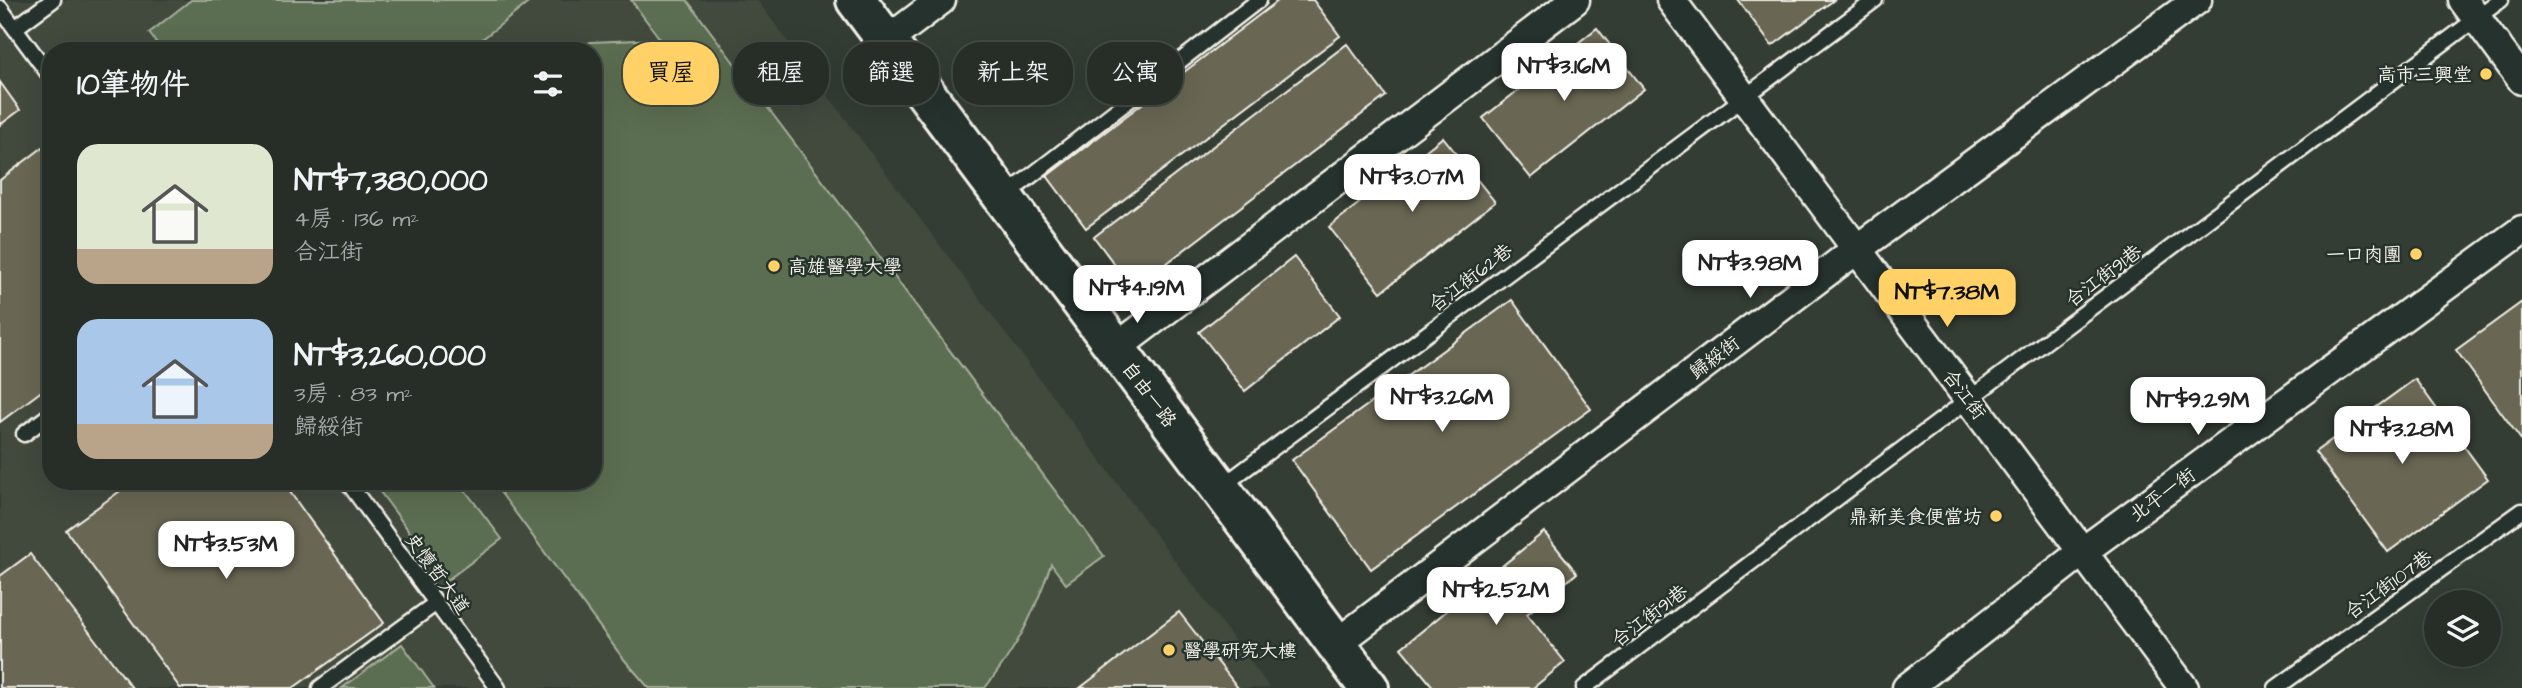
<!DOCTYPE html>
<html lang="zh-TW">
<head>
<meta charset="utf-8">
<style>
  :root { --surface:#262e27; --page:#2e362f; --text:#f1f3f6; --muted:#a4a8a7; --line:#424a44; --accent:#ffd166 }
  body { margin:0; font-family:"Architects Daughter","LXGW WenKai TC",sans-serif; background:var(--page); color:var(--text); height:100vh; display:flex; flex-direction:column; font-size:26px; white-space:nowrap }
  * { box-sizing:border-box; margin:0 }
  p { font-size:23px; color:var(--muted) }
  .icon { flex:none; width:38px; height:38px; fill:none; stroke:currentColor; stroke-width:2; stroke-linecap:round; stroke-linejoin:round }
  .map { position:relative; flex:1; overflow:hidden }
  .panel { position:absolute; left:42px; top:42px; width:560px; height:448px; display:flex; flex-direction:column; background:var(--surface); border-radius:28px; box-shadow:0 7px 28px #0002,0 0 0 2px var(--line) }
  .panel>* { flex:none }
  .hud { position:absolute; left:623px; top:42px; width:665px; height:63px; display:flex; gap:14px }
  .tools { position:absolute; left:2424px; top:590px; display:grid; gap:14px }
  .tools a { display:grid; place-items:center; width:77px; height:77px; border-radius:50%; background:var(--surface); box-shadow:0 7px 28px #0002,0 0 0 2px var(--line); font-size:35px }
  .price { position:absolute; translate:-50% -60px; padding:0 16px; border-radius:14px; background:#fff; color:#222; font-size:23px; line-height:46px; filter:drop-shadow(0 2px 4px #0008) }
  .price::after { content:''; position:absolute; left:50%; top:42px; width:21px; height:16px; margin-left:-10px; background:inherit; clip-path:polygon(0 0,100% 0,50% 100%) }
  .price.current { background:var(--accent); color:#111 }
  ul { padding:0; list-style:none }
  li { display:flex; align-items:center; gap:21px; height:175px; padding:0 35px }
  li span { display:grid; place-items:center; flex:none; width:196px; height:140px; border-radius:21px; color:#555 }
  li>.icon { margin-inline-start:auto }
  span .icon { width:84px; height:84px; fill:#fffc; stroke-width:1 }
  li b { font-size:30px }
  h2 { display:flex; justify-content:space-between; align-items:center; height:84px; padding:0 35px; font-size:30px }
  .pill { padding:0 24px; border-radius:28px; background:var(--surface); box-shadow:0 7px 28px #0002,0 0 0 2px var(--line); font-size:24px; line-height:63px }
  .pill.current { background:var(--accent); color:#111 }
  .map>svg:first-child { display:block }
  .built { fill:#43493d; fill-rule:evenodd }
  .green { fill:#5b6e51; stroke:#a8b09c; stroke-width:2 }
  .building { fill:#696652; stroke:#f4f1e8; stroke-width:2 }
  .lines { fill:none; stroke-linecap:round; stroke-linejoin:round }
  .lane-casing { stroke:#f4f1e8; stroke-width:19 }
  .street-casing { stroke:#f4f1e8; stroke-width:33 }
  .secondary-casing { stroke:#f4f1e8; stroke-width:44 }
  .lane { stroke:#26332d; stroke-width:14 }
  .street { stroke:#26332d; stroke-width:28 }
  .secondary { stroke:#26332d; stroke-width:38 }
  .poi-dot { fill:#ffd166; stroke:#26332d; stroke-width:2.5 }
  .labels { text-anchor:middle; stroke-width:5; stroke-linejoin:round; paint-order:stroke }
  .poi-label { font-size:19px; fill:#f4f1e8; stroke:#26332d; text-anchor:end }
  .street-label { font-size:19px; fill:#f4f1e8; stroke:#26332d }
</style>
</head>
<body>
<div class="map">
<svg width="2522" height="688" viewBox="0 0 2522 688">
  <rect width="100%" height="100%" fill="#333d34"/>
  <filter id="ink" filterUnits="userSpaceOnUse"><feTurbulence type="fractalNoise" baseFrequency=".0143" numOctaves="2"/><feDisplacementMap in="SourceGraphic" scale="14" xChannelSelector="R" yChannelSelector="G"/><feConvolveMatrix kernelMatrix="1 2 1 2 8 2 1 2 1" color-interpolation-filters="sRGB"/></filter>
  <g filter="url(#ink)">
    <path class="built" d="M 0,0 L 757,0 L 1270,688 L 0,688 ZM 51,51 L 593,51 L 593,481 L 51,481 Z"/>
    <g class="green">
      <path d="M 191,0 L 532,0 L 467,51 L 163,51 L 149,33 Z"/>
      <path d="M 631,0 L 687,0 L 1104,556 L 1066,584 L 1051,564 C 1033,616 1019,645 985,688 L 649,688 L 622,657 L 492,481 L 593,481 L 593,51 L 567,51 L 591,42 L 660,39 Z"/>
      <path d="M 372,481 L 458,481 L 502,539 L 446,581 Z"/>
      <path d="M 402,644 L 434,688 L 342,688 Z"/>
    </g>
    <g class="building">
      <path d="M 1279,0 L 1313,0 L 1340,36 L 1086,228 L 1047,176 Z"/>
      <path d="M 1738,0 L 1834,0 L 1772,46 Z"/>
      <path d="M 1597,28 L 1644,89 L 1531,178 L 1483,118 Z"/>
      <path d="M 1347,44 L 1386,96 L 1133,289 L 1094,237 Z"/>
      <path d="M 0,82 L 20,110 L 0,125 Z"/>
      <path d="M 1443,137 L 1495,202 L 1381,292 L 1329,227 Z"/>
      <path d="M 42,148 L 51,160 L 51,384 L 0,422 L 0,180 Z"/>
      <path d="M 1294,257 L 1340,316 L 1245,391 L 1199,332 Z"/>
      <path d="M 1512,300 L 1591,409 L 1371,569 L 1292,460 Z"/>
      <path d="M 2522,302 L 2522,441 L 2456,350 Z"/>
      <path d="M 2415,379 L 2488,479 L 2388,552 L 2315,452 Z"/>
      <path d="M 134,481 L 282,481 L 384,623 L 293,688 L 180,688 L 66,530 Z"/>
      <path d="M 1544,532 L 1577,573 L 1527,614 L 1565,662 L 1533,688 L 1434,688 L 1401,648 Z"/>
      <path d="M 30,554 L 132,688 L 0,688 L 0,576 Z"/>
      <path d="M 1179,612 L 1238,688 L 1080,688 Z"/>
    </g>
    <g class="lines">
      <g class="lane-casing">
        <g id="lane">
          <path d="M 0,8 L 51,77"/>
          <path d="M 15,28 L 53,0"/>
          <path d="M 1005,196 L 1259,0"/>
          <path d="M 24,434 L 51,414"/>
          <path d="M 347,481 L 498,688"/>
          <path d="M 1221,487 L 1875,0"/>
          <path d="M 320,688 L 436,603"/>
          <path d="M 1584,688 L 2501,0"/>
          <path d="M 2276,688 L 2522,511"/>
        </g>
      </g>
      <g class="street-casing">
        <g id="street">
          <path d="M 1671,0 L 2184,688"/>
          <path d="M 2463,0 L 2522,80"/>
          <path d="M 888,40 L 941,0"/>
          <path d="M 1116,348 L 1575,0"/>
          <path d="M 1336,644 L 1857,249 L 2197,0"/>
          <path d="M 1907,688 L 2082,552 L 2522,230"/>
        </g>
      </g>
      <g class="secondary-casing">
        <path id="secondary" d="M 856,0 L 1369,688"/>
      </g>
      <use href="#lane" class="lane"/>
      <use href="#street" class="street"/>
      <use href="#secondary" class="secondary"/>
    </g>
  </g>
  <g class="poi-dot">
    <circle cx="2486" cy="74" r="7"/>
    <circle cx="2416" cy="254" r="7"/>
    <circle cx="774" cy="266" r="7"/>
    <circle cx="1996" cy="516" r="7"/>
    <circle cx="1169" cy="650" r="7"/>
  </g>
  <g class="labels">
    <g class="poi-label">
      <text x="2472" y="81">高市三興堂</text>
      <text x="2402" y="261">一口肉團</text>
      <text x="788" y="273" text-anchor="start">高雄醫學大學</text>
      <text x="1982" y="523">鼎新美食便當坊</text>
      <text x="1183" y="657" text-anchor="start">醫學研究大樓</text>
    </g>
    <g class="street-label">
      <text transform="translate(2103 275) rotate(-37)" y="7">合江街91巷</text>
      <text transform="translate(1470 277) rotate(-37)" y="7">合江街62巷</text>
      <text transform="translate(1714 357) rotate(-37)" y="7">歸綏街</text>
      <text transform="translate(1150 394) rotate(53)" y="7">自由一路</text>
      <text transform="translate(1965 394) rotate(53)" y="7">合江街</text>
      <text transform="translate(2162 494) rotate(-36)" y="7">北平一街</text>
      <text transform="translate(438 573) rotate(54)" y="7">史懷哲大道</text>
      <text transform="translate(2388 584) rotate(-36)" y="7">合江街107巷</text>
      <text transform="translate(1649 615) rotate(-37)" y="7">合江街91巷</text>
    </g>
  </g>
</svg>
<div class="tools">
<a><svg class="icon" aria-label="layers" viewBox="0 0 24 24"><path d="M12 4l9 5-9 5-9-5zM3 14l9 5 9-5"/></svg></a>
</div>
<b class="price" style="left:1564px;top:103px">NT$3.16M</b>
<b class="price" style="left:1412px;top:214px">NT$3.07M</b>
<b class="price" style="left:1750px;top:300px">NT$3.98M</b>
<b class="price" style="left:1137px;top:325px">NT$4.19M</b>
<b class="price current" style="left:1947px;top:329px">NT$7.38M</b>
<b class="price" style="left:1442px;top:434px">NT$3.26M</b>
<b class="price" style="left:2198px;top:437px">NT$9.29M</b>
<b class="price" style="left:2402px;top:466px">NT$3.28M</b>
<b class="price" style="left:226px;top:581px">NT$3.53M</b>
<b class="price" style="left:1496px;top:627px">NT$2.52M</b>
<div class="hud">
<a class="pill current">買屋</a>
<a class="pill">租屋</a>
<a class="pill">篩選</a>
<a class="pill">新上架</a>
<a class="pill">公寓</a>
</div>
<section class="panel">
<h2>10筆物件<svg class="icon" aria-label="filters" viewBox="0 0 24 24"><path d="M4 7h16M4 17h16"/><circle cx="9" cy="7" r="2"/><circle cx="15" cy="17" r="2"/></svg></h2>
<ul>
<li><span style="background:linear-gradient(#dfe7d0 75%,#b9a48a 0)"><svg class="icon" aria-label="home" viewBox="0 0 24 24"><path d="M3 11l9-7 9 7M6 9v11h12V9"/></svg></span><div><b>NT$7,380,000</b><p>4房 · 136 m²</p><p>合江街</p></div></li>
<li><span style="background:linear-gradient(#a9c7e8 75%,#b9a48a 0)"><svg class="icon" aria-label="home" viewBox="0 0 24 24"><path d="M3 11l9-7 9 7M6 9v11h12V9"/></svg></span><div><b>NT$3,260,000</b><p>3房 · 83 m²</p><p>歸綏街</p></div></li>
</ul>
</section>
</div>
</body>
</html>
